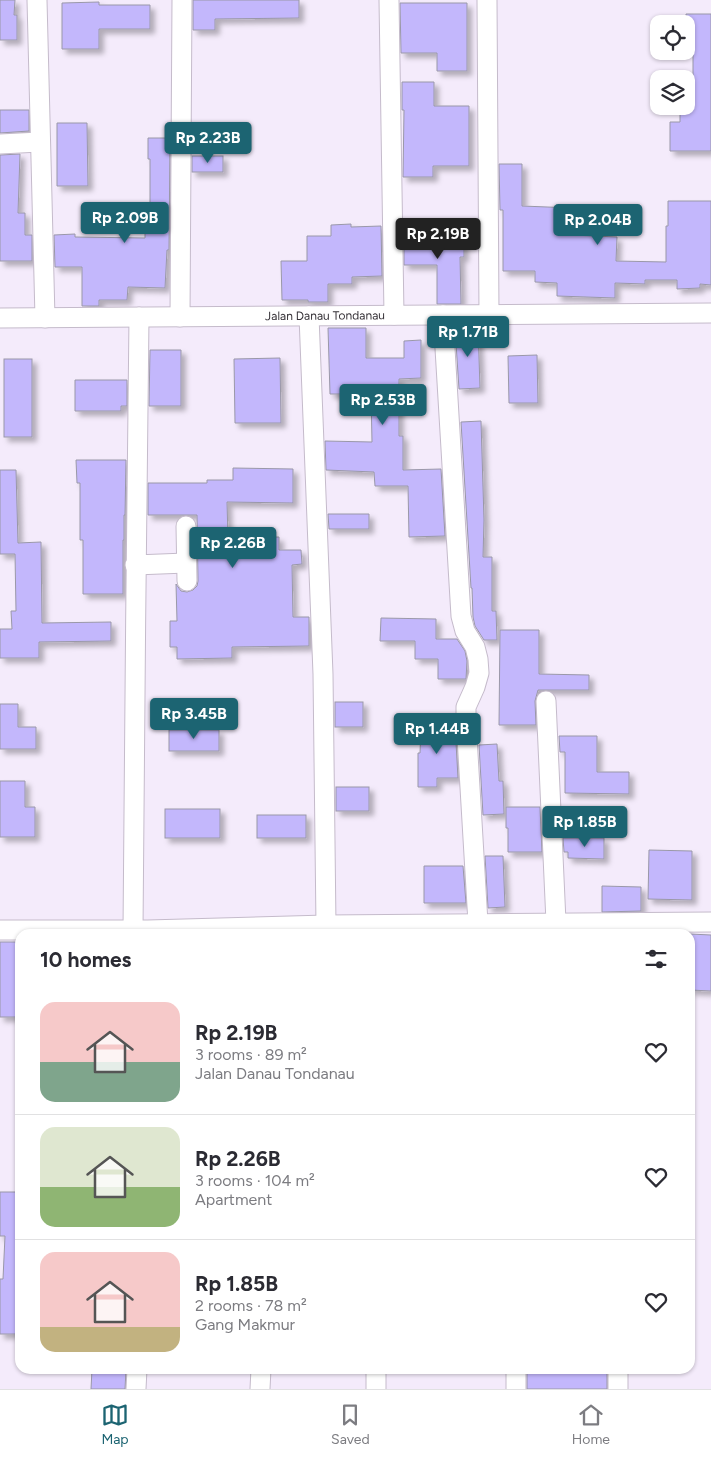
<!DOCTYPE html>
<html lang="en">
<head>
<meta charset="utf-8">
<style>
  :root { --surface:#fff; --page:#f7f7f7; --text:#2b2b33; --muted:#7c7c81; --line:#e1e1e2; --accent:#1c6472 }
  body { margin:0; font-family:Figtree,sans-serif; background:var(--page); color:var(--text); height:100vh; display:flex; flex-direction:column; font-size:19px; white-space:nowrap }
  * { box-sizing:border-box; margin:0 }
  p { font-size:16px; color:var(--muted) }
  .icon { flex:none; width:28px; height:28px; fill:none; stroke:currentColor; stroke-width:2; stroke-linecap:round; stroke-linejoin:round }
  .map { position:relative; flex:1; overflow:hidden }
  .panel { position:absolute; left:15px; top:929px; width:680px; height:445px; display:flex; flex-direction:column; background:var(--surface); border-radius:15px; box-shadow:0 1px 4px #0004 }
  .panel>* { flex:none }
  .controls { position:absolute; left:650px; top:15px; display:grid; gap:10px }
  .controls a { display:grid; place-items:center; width:45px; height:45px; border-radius:10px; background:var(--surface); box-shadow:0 1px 4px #0004; font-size:25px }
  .price { position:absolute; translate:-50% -42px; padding:0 11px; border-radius:5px; background:var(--accent); color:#fff; font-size:16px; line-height:32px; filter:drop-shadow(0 1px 2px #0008) }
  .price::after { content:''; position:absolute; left:50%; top:30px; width:15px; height:11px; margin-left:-8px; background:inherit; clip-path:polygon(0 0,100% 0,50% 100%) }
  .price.selected { background:#222; color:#fff }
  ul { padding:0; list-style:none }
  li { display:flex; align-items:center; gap:15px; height:125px; padding:0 25px }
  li+li { border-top:1px solid var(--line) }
  li span { display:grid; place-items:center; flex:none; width:140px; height:100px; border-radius:15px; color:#555 }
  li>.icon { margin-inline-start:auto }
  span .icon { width:60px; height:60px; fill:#fffc; stroke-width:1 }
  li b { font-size:21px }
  h2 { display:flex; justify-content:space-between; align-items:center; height:60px; padding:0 25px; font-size:21px }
  .dock { display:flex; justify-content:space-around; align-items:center; height:70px; border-top:1px solid var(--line); background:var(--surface); font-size:14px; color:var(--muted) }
  .dock a { display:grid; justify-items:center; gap:2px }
  .dock .selected { color:var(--accent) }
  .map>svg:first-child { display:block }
  .building { fill:#c3b7fc; stroke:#9a98a8; filter:url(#shadow) }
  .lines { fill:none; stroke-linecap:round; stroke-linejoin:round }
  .minor-casing { stroke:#c5bbcb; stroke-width:21 }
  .minor { stroke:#fff; stroke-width:19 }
  .labels { text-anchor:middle; stroke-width:4; stroke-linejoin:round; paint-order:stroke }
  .street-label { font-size:12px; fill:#343036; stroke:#fdfbfe }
</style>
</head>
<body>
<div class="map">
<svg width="711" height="1389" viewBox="0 0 711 1389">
  <defs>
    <filter id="shadow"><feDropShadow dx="4.5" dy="4.5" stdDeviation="2.5" flood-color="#0004"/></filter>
  </defs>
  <rect width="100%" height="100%" fill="#f4ebfb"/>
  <g class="building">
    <path d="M 0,0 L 15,0 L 14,15 L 17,15 L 17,40 L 0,40 Z"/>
    <path d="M 193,0 L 299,0 L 299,18 L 215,19 L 215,30 L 193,30 Z"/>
    <path d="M 99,2 L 99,5 L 150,5 L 150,29 L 99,29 L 99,49 L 62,49 L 62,3 Z"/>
    <path d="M 400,3 L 467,3 L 467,71 L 437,71 L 437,53 L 401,53 Z"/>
    <path d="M 686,14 L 711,14 L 711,151 L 670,151 L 670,122 L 680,122 L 680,106 L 686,106 L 686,87 L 693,87 L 693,43 L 686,43 Z"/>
    <path d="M 402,82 L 434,82 L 434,106 L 469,106 L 469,166 L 433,166 L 433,177 L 403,177 L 404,110 L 402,110 Z"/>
    <path d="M 0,110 L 29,110 L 29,131 L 0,133 Z"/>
    <path d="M 57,123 L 87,123 L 88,186 L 57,186 Z"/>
    <path d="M 148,138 L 170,138 L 169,250 L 167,250 L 165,288 L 128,287 L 127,300 L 99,300 L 99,306 L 82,306 L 82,267 L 55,267 L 54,235 L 75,234 L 75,237 L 145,238 L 145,213 L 150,213 L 150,159 L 148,159 Z"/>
    <path d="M 20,154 L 18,213 L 25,213 L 25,235 L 32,235 L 32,261 L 0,261 L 0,155 Z"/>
    <rect x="192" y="156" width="31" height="16"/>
    <path d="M 499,164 L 522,164 L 522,206 L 573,208 L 572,235 L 617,237 L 616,261 L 666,262 L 666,226 L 668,226 L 668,201 L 711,201 L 711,285 L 700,284 L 700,288 L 677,289 L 677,280 L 645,280 L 645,284 L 615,283 L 615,298 L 557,296 L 557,283 L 535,282 L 535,271 L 503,271 L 503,210 L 500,210 Z"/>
    <path d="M 351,224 L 351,227 L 381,226 L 382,276 L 352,277 L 352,284 L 328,284 L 328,302 L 308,302 L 308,300 L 282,300 L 281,261 L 307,261 L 307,236 L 331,236 L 331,225 Z"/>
    <path d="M 404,231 L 464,232 L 464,257 L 460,257 L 461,304 L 437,304 L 437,265 L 404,265 Z"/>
    <path d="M 478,327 L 480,388 L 459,389 L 455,328 Z"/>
    <path d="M 328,328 L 366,328 L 366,358 L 404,358 L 404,341 L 421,340 L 421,378 L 399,379 L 399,436 L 403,436 L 403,470 L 441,469 L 445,536 L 409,537 L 408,486 L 375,486 L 374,472 L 326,470 L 325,441 L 372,442 L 371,394 L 330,394 Z"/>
    <path d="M 150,350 L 181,350 L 181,406 L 149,406 Z"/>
    <path d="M 537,355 L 538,403 L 509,403 L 508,356 Z"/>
    <path d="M 280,358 L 281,423 L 235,423 L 234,359 Z"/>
    <rect x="4" y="359" width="28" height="78"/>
    <path d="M 75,380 L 127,380 L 127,406 L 121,406 L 121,411 L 75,411 Z"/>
    <path d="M 481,421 L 484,520 L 483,557 L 492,557 L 492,611 L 496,611 L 497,640 L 484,640 L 475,626 L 473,617 L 472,588 L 471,588 L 461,422 Z"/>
    <path d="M 76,460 L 126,460 L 125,515 L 124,515 L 124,540 L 123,540 L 123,594 L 83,594 L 83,540 L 80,540 L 80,483 L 77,483 Z"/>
    <path d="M 233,468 L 293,469 L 293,503 L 227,502 L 228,538 L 279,537 L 279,550 L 301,550 L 302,564 L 292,565 L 293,617 L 309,617 L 309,646 L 232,647 L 232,658 L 177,659 L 177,647 L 170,647 L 170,621 L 177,621 L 176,584 L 181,591 L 187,592 L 193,590 L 197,586 L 198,581 L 197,515 L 148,515 L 148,483 L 207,483 L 207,480 L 233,480 Z"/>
    <path d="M 0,470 L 16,470 L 18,543 L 41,542 L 42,623 L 111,622 L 111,641 L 39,642 L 39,658 L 0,658 L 0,629 L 12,629 L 11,611 L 16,611 L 15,554 L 0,554 Z"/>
    <path d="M 328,514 L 369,514 L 369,529 L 329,529 Z"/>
    <path d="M 381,618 L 436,619 L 436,639 L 457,639 L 465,651 L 467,661 L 466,679 L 438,679 L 438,659 L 415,659 L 415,641 L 380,641 Z"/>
    <path d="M 500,630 L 539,630 L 539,674 L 589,675 L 589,690 L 538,690 L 535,701 L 536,725 L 499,725 Z"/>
    <rect x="335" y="702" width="28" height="25"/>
    <path d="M 0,704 L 18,704 L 18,727 L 36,727 L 36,749 L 0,749 Z"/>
    <path d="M 421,725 L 455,725 L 458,778 L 437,778 L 437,787 L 418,787 L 418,753 L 420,753 Z"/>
    <rect x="169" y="730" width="50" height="21"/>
    <path d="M 559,736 L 597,736 L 597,772 L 629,772 L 629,794 L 565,793 L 565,752 L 560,752 Z"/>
    <path d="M 497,744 L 499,781 L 503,781 L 504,814 L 483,815 L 479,745 Z"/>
    <path d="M 0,781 L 25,781 L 25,807 L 35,807 L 35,837 L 0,837 Z"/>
    <rect x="336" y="787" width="33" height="24"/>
    <path d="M 506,807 L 540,807 L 542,852 L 508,852 L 508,828 L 506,828 Z"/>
    <rect x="165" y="809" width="55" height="29"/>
    <rect x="257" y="815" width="49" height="23"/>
    <path d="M 563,838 L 604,838 L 604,859 L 568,858 L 568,852 L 564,852 Z"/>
    <path d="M 649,850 L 692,851 L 692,900 L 648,899 Z"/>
    <path d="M 485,856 L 503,856 L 505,907 L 488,908 Z"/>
    <path d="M 424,866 L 463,866 L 466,903 L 424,903 Z"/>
    <path d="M 602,886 L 641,887 L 641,911 L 602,912 Z"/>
    <path d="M 690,934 L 711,935 L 711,991 L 690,990 Z"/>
    <rect x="0" y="942" width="20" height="75"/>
    <path d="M 0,1192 L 20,1192 L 20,1334 L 0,1334 L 0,1279 L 3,1279 L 5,1236 L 0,1236 Z"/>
    <path d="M 92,1369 L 126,1370 L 125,1389 L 91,1389 Z"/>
    <path d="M 527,1369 L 590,1369 L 590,1371 L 607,1371 L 607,1389 L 527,1389 Z"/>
  </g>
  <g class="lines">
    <g class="minor-casing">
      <g id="minor">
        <path d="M 37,0 L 45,318"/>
        <path d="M 389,0 L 394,315"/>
        <path d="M 487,0 L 489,315"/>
        <path d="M 0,144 L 40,142"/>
        <path d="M 443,315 L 461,616 L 465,631 L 475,647 L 478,659 L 479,673 L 475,687 L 466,707 L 466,720 L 478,923"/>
        <path d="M 309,316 L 323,674 L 326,925"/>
        <path d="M 180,317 L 182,0"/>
        <path id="s1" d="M 0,318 L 711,313"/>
        <path d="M 186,526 L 187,581"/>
        <path d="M 135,565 L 186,563"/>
        <path d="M 546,701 L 556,922"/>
        <path d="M 0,930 L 148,930 L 326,925 L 711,922"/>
        <path d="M 133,930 C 135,726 136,521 139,317"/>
        <path d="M 516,1369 L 516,1389"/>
        <path d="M 136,1389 L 137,1369"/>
        <path d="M 260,1389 L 261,1369"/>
        <path d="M 376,1389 L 376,1369"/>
        <path d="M 618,1389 L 618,1369"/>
      </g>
    </g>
    <use href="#minor" class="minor"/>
  </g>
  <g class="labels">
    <g class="street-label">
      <text dy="4" stroke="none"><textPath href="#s1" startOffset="325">Jalan Danau Tondanau</textPath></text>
    </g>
  </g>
</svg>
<div class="controls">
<a><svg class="icon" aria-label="locate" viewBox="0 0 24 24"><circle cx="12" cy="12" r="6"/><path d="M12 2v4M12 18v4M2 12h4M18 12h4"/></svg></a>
<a><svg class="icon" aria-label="layers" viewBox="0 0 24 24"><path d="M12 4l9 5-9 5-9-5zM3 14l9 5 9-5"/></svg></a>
</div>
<b class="price" style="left:208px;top:164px">Rp 2.23B</b>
<b class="price" style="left:125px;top:244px">Rp 2.09B</b>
<b class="price" style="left:598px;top:246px">Rp 2.04B</b>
<b class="price selected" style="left:438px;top:260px">Rp 2.19B</b>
<b class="price" style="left:468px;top:358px">Rp 1.71B</b>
<b class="price" style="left:383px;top:426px">Rp 2.53B</b>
<b class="price" style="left:233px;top:569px">Rp 2.26B</b>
<b class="price" style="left:194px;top:740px">Rp 3.45B</b>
<b class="price" style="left:437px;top:755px">Rp 1.44B</b>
<b class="price" style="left:585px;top:848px">Rp 1.85B</b>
<section class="panel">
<h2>10 homes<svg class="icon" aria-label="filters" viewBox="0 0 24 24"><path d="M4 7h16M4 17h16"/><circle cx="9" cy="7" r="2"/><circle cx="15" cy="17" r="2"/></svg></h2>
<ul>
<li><span style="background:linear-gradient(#f6c9c9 60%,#7fa58c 0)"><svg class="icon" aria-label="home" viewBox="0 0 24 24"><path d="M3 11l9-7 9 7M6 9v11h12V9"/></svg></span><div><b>Rp 2.19B</b><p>3 rooms · 89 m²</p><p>Jalan Danau Tondanau</p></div><svg class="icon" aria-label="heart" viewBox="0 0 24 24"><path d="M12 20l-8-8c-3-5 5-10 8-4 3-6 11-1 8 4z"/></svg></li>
<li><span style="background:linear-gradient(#dfe7d0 60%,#8fb573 0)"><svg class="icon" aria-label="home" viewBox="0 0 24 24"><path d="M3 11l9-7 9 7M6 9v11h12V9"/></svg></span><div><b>Rp 2.26B</b><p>3 rooms · 104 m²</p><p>Apartment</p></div><svg class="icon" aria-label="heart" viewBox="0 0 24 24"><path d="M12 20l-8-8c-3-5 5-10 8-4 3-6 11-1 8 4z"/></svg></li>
<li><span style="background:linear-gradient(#f6c9c9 75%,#c2b280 0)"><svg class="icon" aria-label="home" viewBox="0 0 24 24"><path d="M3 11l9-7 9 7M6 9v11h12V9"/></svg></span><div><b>Rp 1.85B</b><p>2 rooms · 78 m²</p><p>Gang Makmur</p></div><svg class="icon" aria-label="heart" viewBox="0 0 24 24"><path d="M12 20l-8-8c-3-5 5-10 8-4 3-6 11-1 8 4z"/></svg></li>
</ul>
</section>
</div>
<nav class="dock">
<a class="selected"><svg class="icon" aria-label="map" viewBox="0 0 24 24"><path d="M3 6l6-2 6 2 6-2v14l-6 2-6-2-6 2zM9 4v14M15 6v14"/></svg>Map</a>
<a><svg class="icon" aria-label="saved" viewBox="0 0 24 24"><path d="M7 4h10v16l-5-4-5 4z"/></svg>Saved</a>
<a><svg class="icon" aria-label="home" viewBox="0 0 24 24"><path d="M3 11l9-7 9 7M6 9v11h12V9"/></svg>Home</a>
</nav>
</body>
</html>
